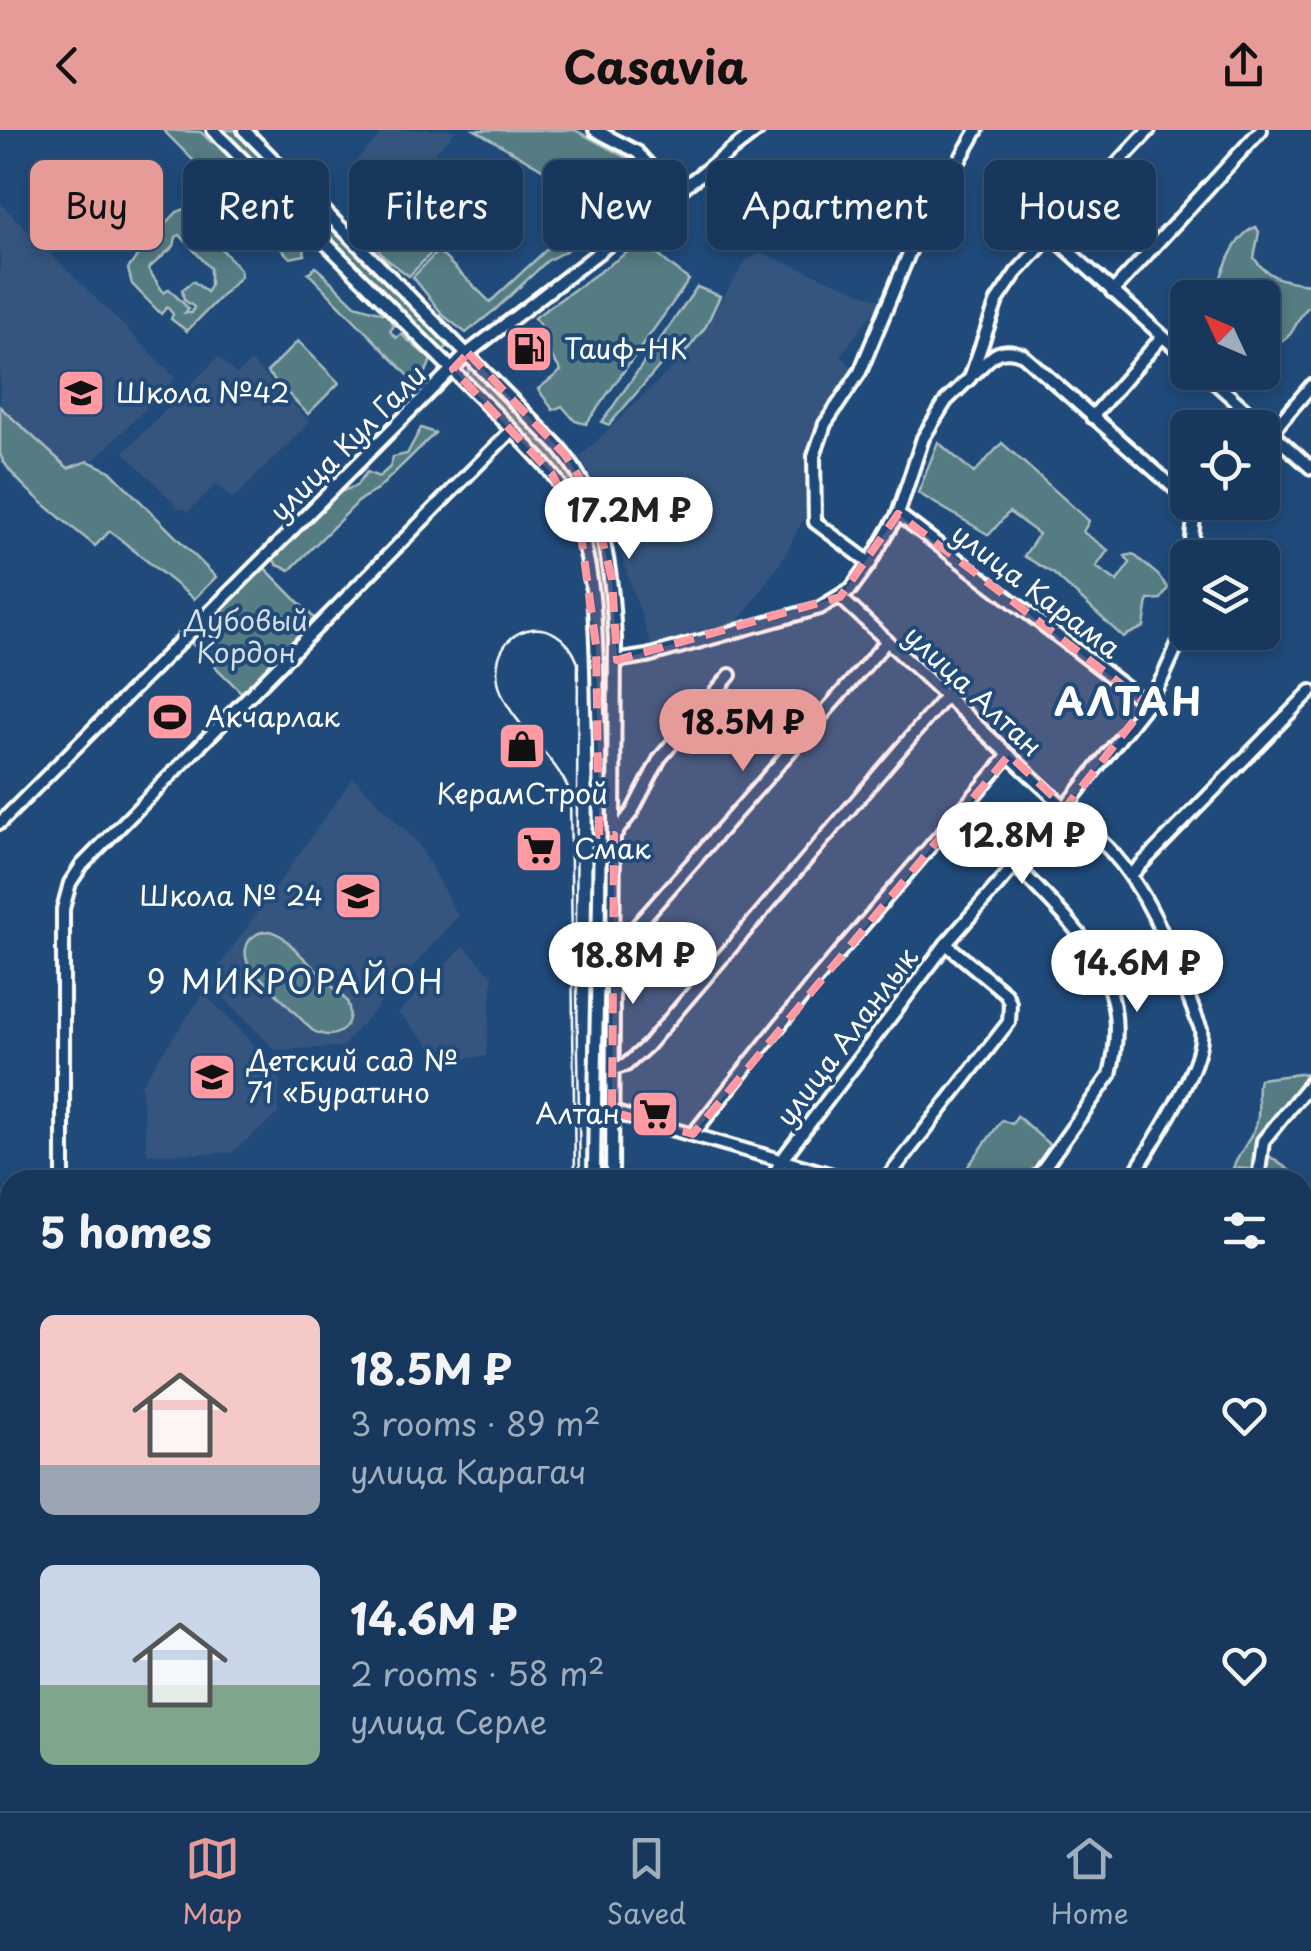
<!DOCTYPE html>
<html lang="en">
<head>
<meta charset="utf-8">
<style>
  :root { --surface:#17385c; --page:#203f62; --text:#f1f3f6; --muted:#9eacbb; --line:#365272; --accent:#e69b98 }
  body { margin:0; font-family:"Playpen Sans",sans-serif; background:var(--page); color:var(--text); height:100vh; display:flex; flex-direction:column; font-size:38px; white-space:nowrap }
  * { box-sizing:border-box; margin:0 }
  p { font-size:32px; color:var(--muted) }
  .icon { flex:none; width:55px; height:55px; fill:none; stroke:currentColor; stroke-width:2; stroke-linecap:round; stroke-linejoin:round }
  .map { position:relative; flex:1; overflow:hidden }
  .details { position:absolute; left:0px; top:1040px; width:1312px; height:642px; display:flex; flex-direction:column; background:var(--surface); border-radius:30px 30px 0 0; box-shadow:0 5px 15px #0003,0 0 0 2px var(--line) }
  .details>* { flex:none }
  .hud { position:absolute; left:30px; top:30px; width:1252px; height:90px; display:flex; gap:20px }
  .needle { width:65px; rotate:314deg }
  .buttons { position:absolute; left:1170px; top:150px; display:grid; gap:20px }
  .buttons a { display:grid; place-items:center; width:110px; height:110px; border-radius:15px; background:var(--surface); box-shadow:0 5px 15px #0003,0 0 0 2px var(--line); font-size:50px }
  .price { position:absolute; translate:-50% -85px; padding:0 22px; border-radius:35px; background:#fff; color:#222; font-size:32px; line-height:65px; filter:drop-shadow(0 2px 5px #0008) }
  .price::after { content:''; position:absolute; left:50%; top:60px; width:30px; height:22px; margin-left:-15px; background:inherit; clip-path:polygon(0 0,100% 0,50% 100%) }
  .price.current { background:var(--accent); color:#111 }
  ul { padding:0; list-style:none }
  li { display:flex; align-items:center; gap:30px; height:250px; padding:0 40px }
  li span { display:grid; place-items:center; flex:none; width:280px; height:200px; border-radius:15px; color:#555 }
  li>.icon { margin-inline-start:auto }
  span .icon { width:120px; height:120px; fill:#fffc; stroke-width:1 }
  li b { font-size:42px }
  h2 { display:flex; justify-content:space-between; align-items:center; height:120px; padding:0 40px; font-size:42px }
  .pill { padding:0 35px; border-radius:15px; background:var(--surface); box-shadow:0 5px 15px #0003,0 0 0 2px var(--line); font-size:35px; line-height:90px }
  .pill.current { background:var(--accent); color:#111 }
  header { display:flex; justify-content:space-between; align-items:center; height:130px; padding:0 40px; background:var(--accent); color:#111; font-size:45px; font-weight:700 }
  .tab-bar { display:flex; justify-content:space-around; align-items:center; height:140px; border-top:2px solid var(--line); background:var(--surface); font-size:28px; color:var(--muted) }
  .tab-bar a { display:grid; justify-items:center; gap:5px }
  .tab-bar .current { color:var(--accent) }
  .map>svg:first-child { display:block }
  .built { fill:#34547e }
  .green { fill:#557b82; stroke:#aabdc0; stroke-width:2.5; fill-rule:evenodd }
  .lines { fill:none; stroke-linecap:round; stroke-linejoin:round }
  .minor-casing { stroke:#fff; stroke-width:18 }
  .minor { stroke:#1f4a7a; stroke-width:10 }
  .tram { stroke:#fff; stroke-width:2.5 }
  .marked { fill:#ff9aa2; fill-opacity:0.2; stroke:#ff9aa2; stroke-width:8; stroke-dasharray:20 12; stroke-linejoin:round }
  .labels { text-anchor:middle; stroke-width:8; stroke-linejoin:round; paint-order:stroke }
  .poi-label { font-size:28px; fill:#fff; stroke:#1f4a7a; text-anchor:start }
  .street-label { font-size:28px; fill:#fff; stroke:#1f4a7a }
  .park-label { font-size:28px; fill:#d4dee0; stroke:#1f4a7a }
  .quarter-label { font-size:32px; letter-spacing:2.5px; fill:#fff; stroke:#1f4a7a }
  .district-label { font-size:38px; font-weight:bold; letter-spacing:2.5px; fill:#fff; stroke:#1f4a7a }
</style>
</head>
<body>
<header><svg class="icon" aria-label="back" viewBox="0 0 24 24"><path d="M15 5l-7 7 7 7"/></svg>Casavia<svg class="icon" aria-label="share" viewBox="0 0 24 24"><path d="M12 15V3M7 8l5-5 5 5M5 13v7h14v-7"/></svg></header>
<div class="map">
<svg width="1311" height="1681" viewBox="0 0 1311 1681">
  <rect width="100%" height="100%" fill="#1f4a7a"/>
  <filter id="ink" filterUnits="userSpaceOnUse"><feTurbulence type="fractalNoise" baseFrequency=".01" numOctaves="2"/><feDisplacementMap in="SourceGraphic" scale="20" xChannelSelector="R" yChannelSelector="G"/><feConvolveMatrix kernelMatrix="1 2 1 2 8 2 1 2 1" color-interpolation-filters="sRGB"/></filter>
  <g filter="url(#ink)">
    <g class="built">
      <path d="M 385,0 L 457,0 L 390,69 L 354,33 Z"/>
      <path d="M 0,73 L 176,248 L 96,328 L 68,338 L 0,277 Z"/>
      <path d="M 762,123 L 882,171 L 841,225 L 854,240 L 823,287 L 809,321 L 810,356 L 803,357 L 808,381 L 781,432 L 736,495 L 652,518 L 600,363 L 580,327 L 678,232 L 706,196 L 746,130 Z"/>
      <path d="M 218,227 L 237,245 L 251,231 L 310,292 L 233,369 L 216,354 L 189,381 L 179,378 L 124,322 Z"/>
      <path d="M 353,648 L 418,713 L 458,786 L 342,917 L 275,920 L 208,852 Z"/>
      <path d="M 464,816 L 493,846 L 486,926 L 451,930 L 440,926 L 398,883 Z"/>
      <path d="M 204,863 L 280,941 L 278,984 L 231,1023 L 147,1024 L 141,954 Z"/>
      <path d="M 10,1504 L 10,1636 L 0,1625 L 0,1514 Z"/>
    </g>
    <g class="green">
      <path d="M 163,0 L 201,2 L 211,12 L 220,13 L 302,106 L 305,125 L 290,128 Z"/>
      <path d="M 220,0 L 236,0 L 450,214 L 441,223 Z"/>
      <path d="M 475,0 L 575,0 L 656,44 L 657,56 L 620,84 Z"/>
      <path d="M 395,78 L 435,119 L 409,146 L 384,127 L 368,107 Z"/>
      <path d="M 185,79 L 240,139 L 241,146 L 187,201 L 171,189 L 173,184 L 167,177 L 161,184 L 132,154 L 128,139 L 142,119 L 177,82 ZM 180,105 L 210,138 L 210,155 L 207,162 L 193,151 L 182,160 L 184,170 L 194,177 L 192,183 L 185,183 L 189,179 L 169,159 L 164,163 L 148,139 L 174,116 L 176,107 Z"/>
      <path d="M 572,96 L 581,105 L 580,113 L 547,131 L 496,179 L 466,203 L 444,186 L 413,147 L 438,121 L 490,172 Z"/>
      <path d="M 1256,97 L 1259,102 L 1254,128 C 1268,149 1287,152 1311,154 L 1311,175 C 1296,185 1297,203 1281,212 L 1263,207 L 1262,168 L 1233,167 L 1218,155 C 1225,135 1236,104 1256,97 Z"/>
      <path d="M 642,120 L 658,125 L 689,150 L 586,294 L 575,291 L 562,276 L 553,280 L 538,259 L 561,241 L 542,211 L 544,200 L 534,188 L 629,121 Z"/>
      <path d="M 316,137 L 355,175 L 386,184 L 394,196 L 390,201 L 396,208 L 401,204 L 431,230 L 423,249 L 408,245 L 308,143 Z"/>
      <path d="M 697,157 L 720,166 L 706,196 L 678,232 L 669,225 L 609,295 L 602,292 Z"/>
      <path d="M 298,211 L 339,253 L 308,284 L 267,242 Z"/>
      <path d="M 469,239 L 473,239 C 509,274 550,309 577,352 C 629,435 612,603 611,700 L 602,700 L 598,467 L 569,365 L 467,248 Z"/>
      <path d="M 0,277 L 68,338 L 88,331 L 110,341 L 216,447 L 194,469 L 110,401 L 95,416 C 72,396 9,351 0,324 C 0,312 0,290 0,277 Z"/>
      <path d="M 421,298 L 435,303 L 377,360 L 361,369 L 290,440 L 277,435 L 271,426 L 332,365 L 356,356 L 367,342 L 379,347 L 390,337 L 393,327 L 407,324 Z"/>
      <path d="M 938,312 L 974,343 L 1002,313 L 1089,391 L 1083,402 L 1108,420 L 1096,437 L 1117,451 L 1130,433 L 1125,426 L 1133,424 L 1158,445 L 1168,458 L 1161,469 L 1148,470 L 1144,497 L 1123,507 L 1054,444 L 1024,426 L 1039,404 L 1009,382 L 989,405 L 918,363 Z"/>
      <path d="M 261,434 L 320,494 L 247,568 L 185,507 Z"/>
      <path d="M 271,801 L 283,807 L 347,871 C 357,896 336,914 312,900 L 249,836 C 240,817 250,801 271,801 Z"/>
      <path d="M 1307,943 L 1298,967 L 1285,975 L 1262,1007 L 1259,1019 L 1289,1040 L 1290,1050 L 1252,1050 L 1255,1046 L 1248,1039 L 1233,1038 C 1239,1022 1253,1007 1257,992 C 1261,977 1255,964 1259,949 Z"/>
      <path d="M 1017,986 L 1052,1017 L 1030,1050 L 958,1050 L 1002,990 L 1012,994 Z"/>
    </g>
    <g class="lines">
      <g class="minor-casing">
        <g id="minor">
          <path d="M 213,0 L 512,300 C 535,324 560,347 572,378 C 598,440 596,514 598,580 C 603,736 595,893 594,1050"/>
          <path d="M 244,0 L 556,314 C 605,370 611,438 615,509 L 612,1050"/>
          <path d="M 595,0 L 637,22 L 674,63"/>
          <path d="M 1051,105 L 1188,229"/>
          <path d="M 1112,162 L 1261,0"/>
          <path d="M 1203,242 L 1311,338"/>
          <path d="M 974,244 C 990,228 999,214 1023,225 L 1188,370"/>
          <path d="M 1092,287 L 1162,207"/>
          <path d="M 1271,303 L 1311,256"/>
          <path d="M 898,384 L 1147,574"/>
          <path d="M 1190,428 L 1194,388 L 1190,372"/>
          <path d="M 870,433 L 815,392 L 814,326 L 825,294 L 860,242 L 917,104 L 977,0"/>
          <path d="M 840,467 L 1109,719 C 1156,770 1175,835 1201,899 C 1206,935 1150,1016 1131,1050"/>
          <path d="M 615,531 L 647,526 L 820,478 L 851,459 L 870,433 L 898,384 L 923,308 L 946,271 L 970,248 L 997,171 L 1016,143 L 1149,0"/>
          <path d="M 0,693 L 468,223 L 758,0"/>
          <path d="M 615,704 L 632,682 L 660,628 L 730,545"/>
          <path d="M 1015,735 C 1077,799 1135,846 1110,945 L 1035,1050"/>
          <path d="M 1132,744 L 1311,561"/>
          <path d="M 613,806 L 626,805 L 634,799 L 887,511"/>
          <path d="M 613,939 L 626,935 L 647,916 L 946,566"/>
          <path d="M 612,982 L 850,1050"/>
          <path d="M 693,1004 L 815,851 L 1009,625"/>
          <path d="M 63,1050 L 63,779 L 70,753 L 82,735 L 512,300"/>
          <path d="M 772,1050 L 781,1031 L 946,814 L 1065,678 L 1147,574 L 1163,547 L 1180,509 L 1188,449"/>
          <path d="M 886,1050 L 1009,892 L 1010,873 L 1006,864 L 946,814"/>
          <path d="M 1258,1050 L 1263,1011 L 1311,952"/>
          <path d="M 0,1132 L 10,1132"/>
          <path d="M 1302,1195 L 1311,1202"/>
          <path d="M 1302,1277 L 1311,1268"/>
          <path d="M 1302,1445 L 1311,1435"/>
          <path d="M 1302,1626 L 1311,1615"/>
          <path d="M 594,1672 L 594,1681"/>
          <path d="M 1195,1672 L 1206,1681"/>
          <path d="M 611,1676 L 719,1672"/>
          <path d="M 890,1681 L 898,1672"/>
          <path d="M 1009,1681 L 1017,1672"/>
          <path d="M 1136,1681 L 1143,1672"/>
          <path d="M 1258,1681 L 1265,1672"/>
        </g>
      </g>
      <use href="#minor" class="minor"/>
      <g class="tram">
        <path d="M 575,1050 L 570,662 C 554,623 504,588 498,551 C 489,495 558,477 578,533 L 576,797 L 580,1050"/>
        <path d="M 578,1672 L 578,1681"/>
      </g>
    </g>
  </g>
  <path class="marked" d="M 468,223 L 565,325 L 591,365 L 612,449 L 617,530 L 840,467 L 898,384 L 1147,574 L 1065,678 L 1009,625 L 693,1004 L 612,982 L 614,705 L 599,705 L 596,515 L 580,398 L 552,344 L 453,239 Z"/>
  <defs>
    <g id="fuel-square" transform="scale(2.5)"><rect x="-9" y="-9" width="18" height="18" rx="4" fill="#ff9aa2" stroke="#1f4a7a"/><path d="M-5.5-6h7V0h2V4h1.3V-2.5L3-4.5l.8-.8L6-3V5H2.5V1h-1V6h-7ZM-4.2-4.7v3.2H.2V-4.7Z" fill="#111"/></g>
    <g id="school-square" transform="scale(2.5)"><rect x="-9" y="-9" width="18" height="18" rx="4" fill="#ff9aa2" stroke="#1f4a7a"/><path d="M0-5L7-2L0 1L-7-2ZM-4 1L0 2.5L4 1V4Q0 6-4 4Z" fill="#111"/></g>
    <g id="stadium-square" transform="scale(2.5)"><rect x="-9" y="-9" width="18" height="18" rx="4" fill="#ff9aa2" stroke="#1f4a7a"/><path d="M0-5a6.5 5 0 1 0 0 10a6.5 5 0 1 0 0-10ZM-3.5-1.8h7v3.6h-7Z" fill="#111"/></g>
    <g id="shop-square" transform="scale(2.5)"><rect x="-9" y="-9" width="18" height="18" rx="4" fill="#ff9aa2" stroke="#1f4a7a"/><path d="M-5-2.5h2.3a2.7 3.5 0 0 1 5.4 0H5L5.5 6h-11ZM-1.5-2.5h3a1.5 2.3 0 0 0-3 0Z" fill="#111"/></g>
    <g id="supermarket-square" transform="scale(2.5)"><rect x="-9" y="-9" width="18" height="18" rx="4" fill="#ff9aa2" stroke="#1f4a7a"/><path d="M-6-5.5h2.5l.6 2H6L4.5 2H-2.5L-4.4-4H-6ZM-1.5 3.2a1.3 1.3 0 1 0 .1 0ZM3 3.2a1.3 1.3 0 1 0 .1 0Z" fill="#111"/></g>
  </defs>
  <g fill-rule="evenodd">
    <use href="#fuel-square" x="529" y="219"/>
    <use href="#school-square" x="81" y="263"/>
    <use href="#stadium-square" x="170" y="587"/>
    <use href="#shop-square" x="522" y="616"/>
    <use href="#supermarket-square" x="539" y="719"/>
    <use href="#school-square" x="358" y="766"/>
    <use href="#school-square" x="212" y="947"/>
    <use href="#supermarket-square" x="655" y="984"/>
  </g>
  <g class="labels">
    <g class="poi-label">
      <text x="564" y="229">Таиф-НК</text>
      <text x="116" y="273">Школа №42</text>
      <text x="205" y="597">Акчарлак</text>
      <text x="522" y="674" text-anchor="middle">КерамСтрой</text>
      <text x="574" y="729">Смак</text>
      <text x="323" y="776" text-anchor="end">Школа № 24</text>
      <text x="247" y="941">Детский сад №<tspan x="247" dy="32">71 «Буратино</tspan></text>
      <text x="620" y="994" text-anchor="end">Алтан</text>
    </g>
    <g class="street-label">
      <text transform="translate(348 313) rotate(-45)" y="10">улица Кул Гали</text>
      <text transform="translate(1036 461) rotate(37)" y="10">улица Карама</text>
      <text transform="translate(973 561) rotate(43)" y="10">улица Алтан</text>
      <text transform="translate(847 907) rotate(-53)" y="10">улица Аланлык</text>
    </g>
    <g class="park-label">
      <text x="246" y="501">Дубовый<tspan x="246" dy="32">Кордон</tspan></text>
    </g>
    <g class="quarter-label">
      <text x="296" y="864">9 МИКРОРАЙОН</text>
    </g>
    <g class="district-label">
      <text x="1129" y="586">АЛТАН</text>
    </g>
  </g>
</svg>
<div class="buttons">
<a><svg class="needle" viewBox="-14 -14 28 28"><path d="M0-13l5 13h-10z" fill="#e53935"/><path d="M0 13l5-13h-10z" fill="#9eacbb"/></svg></a>
<a><svg class="icon" aria-label="locate" viewBox="0 0 24 24"><circle cx="12" cy="12" r="6"/><path d="M12 2v4M12 18v4M2 12h4M18 12h4"/></svg></a>
<a><svg class="icon" aria-label="layers" viewBox="0 0 24 24"><path d="M12 4l9 5-9 5-9-5zM3 14l9 5 9-5"/></svg></a>
</div>
<b class="price" style="left:629px;top:432px">17.2M ₽</b>
<b class="price current" style="left:743px;top:644px">18.5M ₽</b>
<b class="price" style="left:1022px;top:757px">12.8M ₽</b>
<b class="price" style="left:633px;top:877px">18.8M ₽</b>
<b class="price" style="left:1137px;top:885px">14.6M ₽</b>
<div class="hud">
<a class="pill current">Buy</a>
<a class="pill">Rent</a>
<a class="pill">Filters</a>
<a class="pill">New</a>
<a class="pill">Apartment</a>
<a class="pill">House</a>
</div>
<section class="details">
<h2>5 homes<svg class="icon" aria-label="filters" viewBox="0 0 24 24"><path d="M4 7h16M4 17h16"/><circle cx="9" cy="7" r="2"/><circle cx="15" cy="17" r="2"/></svg></h2>
<ul>
<li><span style="background:linear-gradient(#f6c9c9 75%,#9aa5b1 0)"><svg class="icon" aria-label="home" viewBox="0 0 24 24"><path d="M3 11l9-7 9 7M6 9v11h12V9"/></svg></span><div><b>18.5M ₽</b><p>3 rooms · 89 m²</p><p>улица Карагач</p></div><svg class="icon" aria-label="heart" viewBox="0 0 24 24"><path d="M12 20l-8-8c-3-5 5-10 8-4 3-6 11-1 8 4z"/></svg></li>
<li><span style="background:linear-gradient(#c9d6e8 60%,#7fa58c 0)"><svg class="icon" aria-label="home" viewBox="0 0 24 24"><path d="M3 11l9-7 9 7M6 9v11h12V9"/></svg></span><div><b>14.6M ₽</b><p>2 rooms · 58 m²</p><p>улица Серле</p></div><svg class="icon" aria-label="heart" viewBox="0 0 24 24"><path d="M12 20l-8-8c-3-5 5-10 8-4 3-6 11-1 8 4z"/></svg></li>
</ul>
</section>
</div>
<nav class="tab-bar">
<a class="current"><svg class="icon" aria-label="map" viewBox="0 0 24 24"><path d="M3 6l6-2 6 2 6-2v14l-6 2-6-2-6 2zM9 4v14M15 6v14"/></svg>Map</a>
<a><svg class="icon" aria-label="saved" viewBox="0 0 24 24"><path d="M7 4h10v16l-5-4-5 4z"/></svg>Saved</a>
<a><svg class="icon" aria-label="home" viewBox="0 0 24 24"><path d="M3 11l9-7 9 7M6 9v11h12V9"/></svg>Home</a>
</nav>
</body>
</html>
